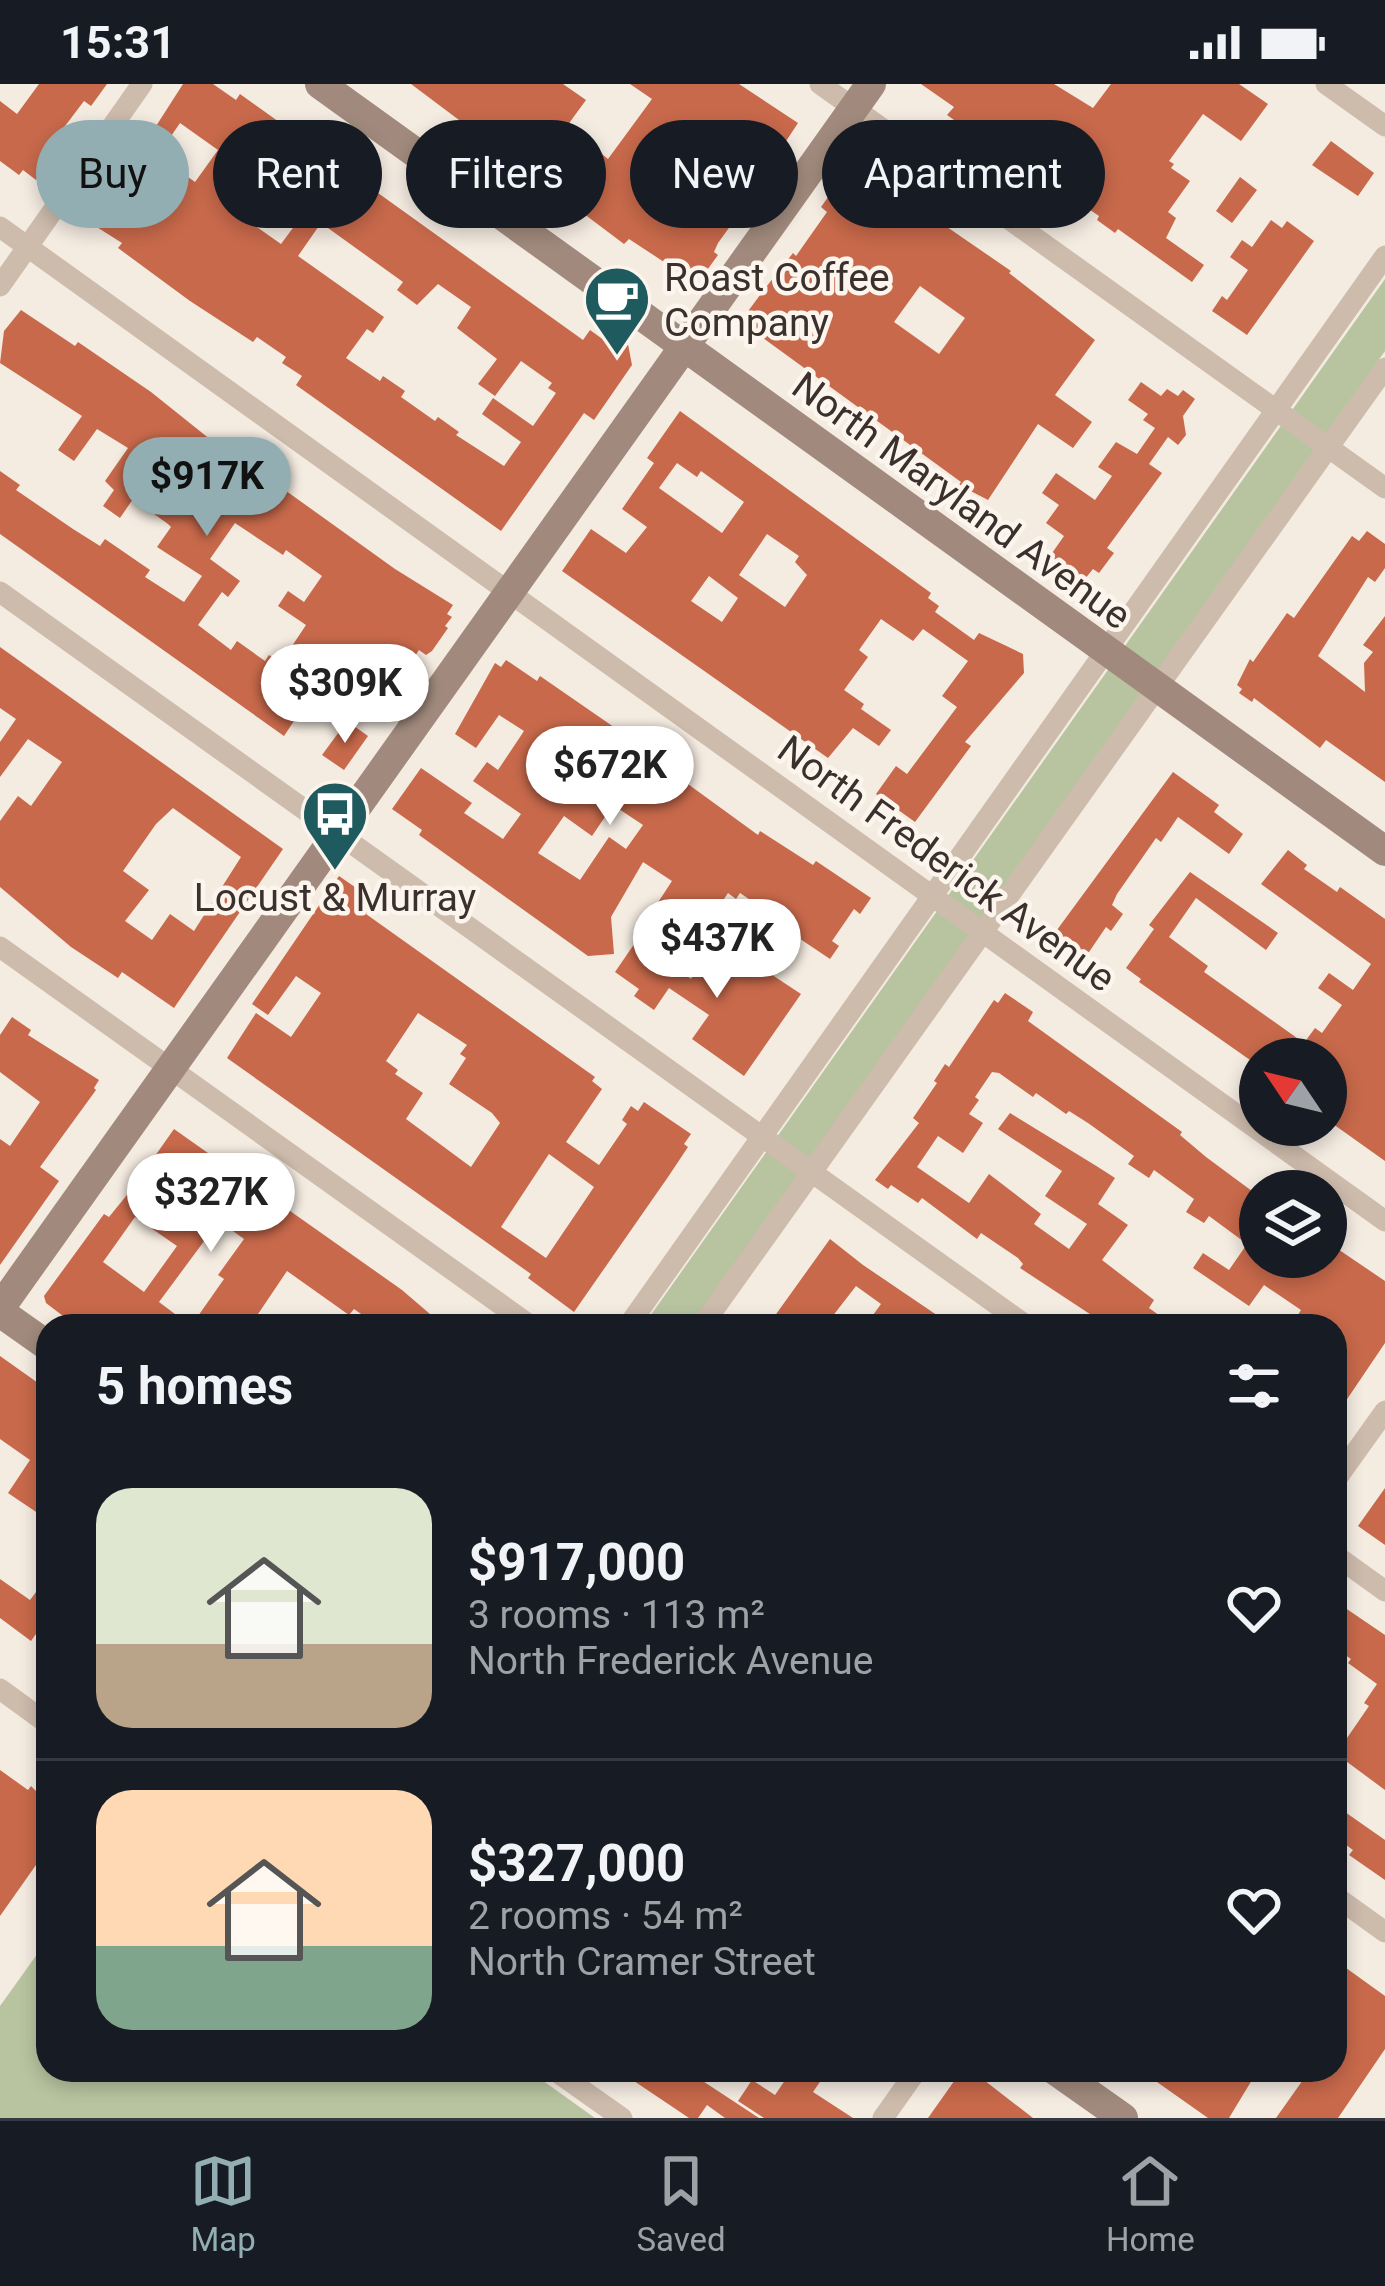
<!DOCTYPE html>
<html lang="en">
<head>
<meta charset="utf-8">
<style>
  :root { --surface:#171b24; --page:#242831; --text:#f1f3f6; --muted:#9ea1a6; --line:#363941; --accent:#92aeb2 }
  body { margin:0; font-family:Roboto,sans-serif; background:var(--page); color:var(--text); height:100vh; display:flex; flex-direction:column; font-size:45px; white-space:nowrap }
  * { box-sizing:border-box; margin:0 }
  p { font-size:39px; color:var(--muted) }
  .icon { flex:none; width:66px; height:66px; fill:none; stroke:currentColor; stroke-width:2; stroke-linecap:round; stroke-linejoin:round }
  .map { position:relative; flex:1; overflow:hidden }
  .details { position:absolute; left:36px; top:1230px; width:1311px; height:768px; display:flex; flex-direction:column; background:var(--surface); border-radius:36px; box-shadow:0 6px 18px #0003 }
  .details>* { flex:none }
  .banner { position:absolute; left:36px; top:36px; width:1314px; height:108px; display:flex; gap:24px }
  .needle { width:78px; rotate:305deg }
  .fabs { position:absolute; left:1239px; top:954px; display:grid; gap:24px }
  .fabs a { display:grid; place-items:center; width:108px; height:108px; border-radius:50%; background:var(--surface); box-shadow:0 6px 18px #0003; font-size:60px }
  .price { position:absolute; translate:-50% -102px; padding:0 27px; border-radius:42px; background:#fff; color:#222; font-size:39px; line-height:78px; filter:drop-shadow(0 3px 6px #0008) }
  .price::after { content:''; position:absolute; left:50%; top:72px; width:36px; height:27px; margin-left:-18px; background:inherit; clip-path:polygon(0 0,100% 0,50% 100%) }
  .price.on { background:var(--accent); color:#111 }
  ul { padding:0; list-style:none }
  li { display:flex; align-items:center; gap:36px; height:300px; padding:0 60px }
  li+li { border-top:3px solid var(--line) }
  li span { display:grid; place-items:center; flex:none; width:336px; height:240px; border-radius:36px; color:#555 }
  li>.icon { margin-inline-start:auto }
  span .icon { width:144px; height:144px; fill:#fffc; stroke-width:1 }
  li b { font-size:51px }
  h2 { display:flex; justify-content:space-between; align-items:center; height:144px; padding:0 60px; font-size:51px }
  .chip { padding:0 42px; border-radius:54px; background:var(--surface); box-shadow:0 6px 18px #0003; font-size:42px; line-height:108px }
  .chip.on { background:var(--accent); color:#111 }
  .status { display:flex; justify-content:space-between; align-items:center; height:84px; padding:0 60px; background:var(--surface); direction:ltr }
  .status svg { height:33px; fill:currentColor }
  .menu { display:flex; justify-content:space-around; align-items:center; height:168px; border-top:3px solid var(--line); background:var(--surface); font-size:33px; color:var(--muted) }
  .menu a { display:grid; justify-items:center; gap:6px }
  .menu .on { color:var(--accent) }
  .map>svg:first-child { display:block }
  .green { fill:#b8c4a0 }
  .building { fill:#c8694b; fill-rule:evenodd }
  .lines { fill:none; stroke-linecap:round; stroke-linejoin:round }
  .street { stroke:#cdbbac; stroke-width:21 }
  .secondary { stroke:#a18a7d; stroke-width:30 }
  .labels { text-anchor:middle; stroke-width:9; stroke-linejoin:round; paint-order:stroke }
  .poi-label { font-size:39px; fill:#3b302b; stroke:#fbf5ee; text-anchor:start }
  .street-label { font-size:39px; fill:#3b302b; stroke:#fbf5ee }
</style>
</head>
<body>
<div class="status"><b>15:31</b><svg viewBox="0 0 49 12"><path d="M0 12V9h3v3zM5 12V6h3v6zM10 12V3h3v9zM15 12V0h3v12zM26 1h20v11H26zM47 4h2v5h-2z"/></svg></div>
<div class="map">
<svg width="1385" height="2034" viewBox="0 0 1385 2034">
  <rect width="100%" height="100%" fill="#f4ebe1"/>
  <g class="green">
    <path d="M 1385,195 L 1385,267 L 691,1242 L 643,1242 Z"/>
    <path d="M 48,1855 L 48,1986 L 528,1986 L 595,2034 L 0,2034 L 0,1922 Z"/>
  </g>
  <g class="building">
    <path d="M 39,0 L 107,0 L 91,22 L 84,17 L 56,54 L 63,59 L 36,96 L 23,86 L 19,91 L 0,77 L 0,17 L 17,30 Z"/>
    <path d="M 183,0 L 213,0 L 236,16 L 240,10 L 583,256 L 590,246 L 619,267 L 627,255 L 632,281 L 594,336 L 584,329 L 501,447 L 296,301 L 302,292 L 282,279 L 286,273 L 257,253 L 253,258 L 190,217 L 118,164 L 122,159 L 92,140 L 97,132 L 95,123 L 100,116 L 110,114 ZM 180,39 L 218,66 L 195,98 L 188,93 L 172,117 L 141,96 ZM 262,99 L 304,129 L 281,160 L 240,131 ZM 321,139 L 403,198 L 397,206 L 417,221 L 438,200 L 471,223 L 457,244 L 497,275 L 478,300 L 495,312 L 521,277 L 552,299 L 548,304 L 556,309 L 533,342 L 493,314 L 482,330 L 521,358 L 504,382 L 456,351 L 459,348 L 438,333 L 435,337 L 401,313 L 405,307 L 383,292 L 380,297 L 346,274 L 367,245 L 373,249 L 384,233 L 298,172 Z"/>
    <path d="M 411,0 L 563,0 L 586,16 L 567,42 L 608,75 L 652,15 L 630,0 L 739,0 L 798,39 L 761,95 L 751,88 L 728,122 L 739,130 L 718,159 L 714,168 L 718,171 L 702,193 L 698,190 L 693,197 L 629,155 L 624,160 ZM 713,41 L 746,65 L 713,112 L 673,82 L 698,46 L 708,47 Z"/>
    <path d="M 921,0 L 1054,0 L 1093,24 L 1111,0 L 1239,0 L 1268,20 L 1241,57 L 1203,30 L 1169,77 L 1174,80 L 1171,84 L 1190,97 L 1168,128 L 1176,134 L 1166,154 L 1204,181 L 1192,198 L 1118,145 L 1115,149 L 1097,136 L 1099,132 L 1040,92 L 1039,87 L 1002,59 L 972,40 L 968,46 L 947,31 L 954,23 Z"/>
    <path d="M 1331,57 L 1374,89 L 1358,112 L 1312,81 Z"/>
    <path d="M 853,78 L 871,92 L 868,97 L 897,118 L 902,112 L 1011,187 L 1009,189 L 1095,256 L 1055,311 L 1092,338 L 1073,364 L 1038,340 L 988,416 L 959,401 L 961,398 L 745,241 L 748,237 L 743,234 L 763,207 L 793,169 L 796,172 L 827,128 L 821,123 ZM 920,202 L 965,234 L 939,270 L 894,238 Z"/>
    <path d="M 1240,93 L 1257,106 L 1232,139 L 1216,127 Z"/>
    <path d="M 1271,136 L 1282,144 L 1287,137 L 1314,157 L 1247,251 L 1212,227 L 1222,212 L 1227,216 L 1248,186 L 1230,173 L 1242,156 L 1252,163 Z"/>
    <path d="M 21,226 L 75,262 L 78,258 L 151,308 L 241,380 L 243,376 L 395,485 L 453,521 L 447,530 L 452,533 L 445,542 L 448,544 L 432,567 L 426,571 L 419,566 L 393,605 L 378,595 L 381,590 L 355,571 L 340,594 L 292,562 L 306,541 L 278,522 L 288,507 L 304,518 L 322,492 L 286,466 L 283,471 L 235,439 L 210,475 L 240,497 L 228,513 L 222,508 L 198,541 L 231,566 L 237,557 L 265,577 L 269,571 L 289,585 L 279,601 L 306,619 L 284,652 L 0,450 L 0,387 L 20,401 L 16,406 L 73,445 L 100,462 L 105,455 L 150,486 L 145,493 L 184,518 L 202,492 L 157,463 L 171,443 L 168,440 L 133,415 L 120,434 L 103,422 L 114,406 L 105,397 L 128,364 L 97,345 L 74,377 L 58,366 L 82,332 L 0,279 L 4,247 Z"/>
    <path d="M 1141,298 L 1161,312 L 1167,305 L 1178,312 L 1183,306 L 1195,315 L 1183,332 L 1186,351 L 1178,361 L 1168,353 L 1149,380 L 1162,389 L 1107,464 L 1114,469 L 1099,489 L 1093,485 L 1084,496 L 1050,472 L 1064,452 L 1046,439 L 1059,421 L 1042,409 L 1056,389 L 1095,416 L 1112,392 L 1098,383 L 1116,358 L 1137,370 L 1155,344 L 1143,336 L 1148,330 L 1128,316 Z"/>
    <path d="M 680,327 L 931,509 L 928,514 L 939,522 L 935,528 L 974,556 L 979,549 L 1023,570 L 1024,589 L 965,658 L 971,662 L 915,738 L 876,710 L 896,682 L 907,690 L 957,623 L 942,612 L 968,577 L 923,545 L 913,557 L 881,535 L 859,566 L 868,573 L 844,606 L 864,620 L 861,625 L 891,646 L 879,662 L 853,644 L 828,674 L 562,487 L 591,445 L 626,469 L 647,443 L 622,425 L 654,379 L 647,374 ZM 677,379 L 697,393 L 701,387 L 744,418 L 722,449 L 659,404 ZM 767,450 L 799,472 L 795,478 L 807,491 L 785,523 L 739,491 ZM 709,492 L 738,514 L 722,538 L 691,517 Z"/>
    <path d="M 1367,447 L 1385,460 L 1385,484 L 1375,498 L 1368,493 L 1318,572 L 1365,608 L 1364,579 L 1373,568 L 1363,561 L 1385,532 L 1385,698 L 1326,656 L 1320,664 L 1254,614 L 1252,618 L 1239,609 L 1242,605 L 1237,601 L 1250,575 L 1253,578 L 1287,529 L 1294,534 L 1352,452 L 1359,457 Z"/>
    <path d="M 0,563 L 283,765 L 174,924 L 122,888 L 118,894 L 71,863 L 0,803 L 0,737 L 18,712 L 31,722 L 62,678 L 28,655 L 0,693 L 0,658 L 16,635 L 0,624 ZM 173,724 L 241,773 L 194,847 L 170,830 L 152,856 L 125,837 L 149,806 L 123,787 L 156,740 Z"/>
    <path d="M 506,576 L 537,597 L 540,592 L 650,668 L 648,671 L 758,751 L 760,747 L 813,781 L 816,777 L 871,814 L 860,830 L 854,825 L 832,857 L 839,862 L 830,875 L 766,832 L 768,828 L 740,809 L 736,815 L 728,809 L 710,836 L 683,817 L 671,834 L 655,823 L 672,797 L 643,778 L 611,833 L 614,870 L 588,872 L 419,751 L 422,746 L 392,725 L 421,684 L 472,719 L 464,729 L 503,755 L 521,730 L 473,697 L 487,678 L 498,686 L 524,647 L 499,631 L 476,664 L 455,650 L 495,579 L 501,583 ZM 613,721 L 643,741 L 626,765 L 609,753 L 580,796 L 538,769 L 564,732 L 592,752 Z"/>
    <path d="M 347,637 L 368,652 L 344,686 L 322,671 Z"/>
    <path d="M 1173,688 L 1219,721 L 1214,728 L 1243,750 L 1229,770 L 1178,733 L 1161,758 L 1156,754 L 1117,810 L 1112,821 L 1123,830 L 1111,847 L 1106,843 L 1087,871 L 1081,870 L 1054,850 Z"/>
    <path d="M 1288,766 L 1307,781 L 1304,785 L 1337,808 L 1340,803 L 1385,835 L 1385,1077 L 1326,1035 L 1326,975 L 1260,975 L 1260,983 L 1139,898 L 1141,895 L 1126,884 L 1154,845 L 1149,841 L 1190,788 L 1278,849 L 1266,866 L 1196,814 L 1169,853 L 1208,882 L 1204,888 L 1304,959 L 1315,944 L 1322,949 L 1342,921 L 1318,904 L 1329,889 L 1353,906 L 1371,880 L 1261,800 Z"/>
    <path d="M 339,792 L 375,817 L 366,830 L 595,993 L 592,997 L 602,1005 L 566,1058 L 599,1081 L 627,1040 L 622,1036 L 631,1022 L 638,1027 L 644,1018 L 691,1050 L 684,1060 L 688,1063 L 668,1093 L 574,1228 L 528,1194 L 531,1190 L 227,974 L 256,929 L 291,953 L 321,909 L 296,892 L 268,931 L 252,920 ZM 418,929 L 467,961 L 460,970 L 466,974 L 449,1000 L 492,1029 L 500,1039 L 471,1083 L 406,1035 L 423,1009 L 395,990 L 398,986 L 386,977 ZM 549,1070 L 594,1103 L 546,1174 L 501,1143 Z"/>
    <path d="M 637,856 L 691,895 L 712,864 L 742,884 L 748,875 L 801,910 L 744,992 L 692,955 L 709,931 L 669,904 L 654,926 L 634,912 L 639,905 L 615,888 Z"/>
    <path d="M 1005,909 L 1033,928 L 1028,937 L 1182,1048 L 1180,1051 L 1206,1073 L 1260,1113 L 1260,1173 L 1326,1173 L 1326,1157 L 1385,1197 L 1385,1259 L 1335,1333 L 1335,1242 L 1291,1242 L 1301,1226 L 1264,1201 L 1249,1222 L 1193,1184 L 1203,1169 L 1229,1186 L 1247,1160 L 1209,1132 L 1204,1139 L 1186,1128 L 1194,1115 L 1154,1086 L 1149,1094 L 1128,1080 L 1134,1072 L 1088,1039 L 1069,1027 L 1066,1030 L 1036,1009 L 1033,1013 L 999,989 L 992,988 L 975,1013 L 979,1016 L 969,1030 L 983,1039 L 963,1069 L 938,1052 L 917,1083 L 969,1119 L 989,1090 L 1041,1130 L 1034,1140 L 1069,1165 L 1087,1140 L 1045,1112 L 1062,1087 L 998,1045 L 1010,1029 L 1098,1083 L 1115,1094 L 1098,1120 L 1128,1141 L 1102,1176 L 1154,1216 L 1149,1224 L 1174,1242 L 1108,1242 L 1020,1184 L 1023,1180 L 1018,1174 L 981,1149 L 977,1155 L 922,1114 L 918,1119 L 891,1101 L 888,1105 L 875,1096 L 919,1039 L 913,1034 L 937,999 L 934,997 L 945,980 L 949,983 L 994,916 L 998,919 Z"/>
    <path d="M 12,933 L 31,946 L 28,951 L 99,996 L 94,1004 L 96,1006 L 40,1083 L 59,1097 L 0,1181 L 0,1055 L 10,1062 L 40,1018 L 0,988 L 0,951 Z"/>
    <path d="M 174,1045 L 402,1206 L 444,1242 L 378,1242 L 354,1225 L 349,1231 L 287,1187 L 250,1242 L 81,1242 L 63,1232 L 46,1219 L 44,1212 L 104,1130 L 109,1133 L 131,1106 ZM 135,1133 L 177,1162 L 144,1208 L 103,1178 ZM 219,1137 L 244,1155 L 218,1191 L 224,1195 L 191,1242 L 159,1218 Z"/>
    <path d="M 830,1155 L 863,1181 L 953,1242 L 865,1242 L 881,1220 L 856,1202 L 825,1242 L 787,1242 L 774,1233 Z"/>
    <path d="M 0,1272 L 48,1306 L 48,1436 L 8,1409 L 30,1376 L 0,1355 Z"/>
    <path d="M 1385,1404 L 1385,1461 L 1358,1442 Z"/>
    <path d="M 0,1495 L 30,1516 L 36,1508 L 48,1517 L 48,1533 L 31,1557 L 0,1534 Z"/>
    <path d="M 1335,1517 L 1385,1551 L 1385,1706 L 1335,1669 L 1335,1645 L 1347,1654 L 1369,1622 L 1364,1619 L 1377,1600 L 1348,1579 L 1351,1575 L 1335,1564 Z"/>
    <path d="M 0,1686 L 28,1706 L 31,1702 L 48,1719 L 48,1764 L 0,1832 Z"/>
    <path d="M 1335,1721 L 1385,1756 L 1385,1796 L 1349,1771 L 1353,1766 L 1335,1753 Z"/>
    <path d="M 1335,1876 L 1385,1912 L 1385,1965 L 1338,2034 L 1276,2034 L 1310,1986 L 1335,1986 Z"/>
    <path d="M 640,1986 L 686,1986 L 759,2034 L 725,2034 L 707,2021 L 698,2034 L 689,2034 L 634,1997 Z"/>
    <path d="M 792,1986 L 828,1986 L 813,2008 L 853,2034 L 764,2034 L 738,2017 L 752,1996 L 775,2011 Z"/>
    <path d="M 962,1986 L 971,1986 L 1033,2034 L 928,2034 Z"/>
    <path d="M 1140,1986 L 1258,1986 L 1229,2034 L 1208,2034 Z"/>
  </g>
  <g class="lines">
    <g class="street">
      <path d="M 820,0 L 1385,404"/>
      <path d="M 1326,0 L 1385,42"/>
      <path d="M 0,143 L 1385,1137"/>
      <path d="M 0,202 L 142,0"/>
      <path d="M 0,508 L 1027,1242"/>
      <path d="M 0,863 L 531,1242"/>
      <path d="M 628,1242 L 1385,172"/>
      <path d="M 702,1242 L 1385,284"/>
      <path d="M 1335,1397 L 1385,1327"/>
      <path d="M 1335,1471 L 1385,1507"/>
      <path d="M 0,1605 L 48,1640"/>
      <path d="M 1335,1812 L 1385,1848"/>
      <path d="M 554,1986 L 622,2034"/>
      <path d="M 883,2034 L 917,1986"/>
    </g>
    <g class="secondary">
      <path d="M 320,0 L 1385,767"/>
      <path d="M 0,1224 L 871,0"/>
      <path d="M 0,1228 L 48,1262"/>
      <path d="M 1055,1986 L 1123,2034"/>
    </g>
  </g>
  <defs>
    <g id="cafe-pin" transform="scale(3.45)"><path d="M0 17L-7.5 6A9.5 9.5 0 1 1 7.5 6Z" fill="#1f5a5e" stroke="#fbf5ee"/><path d="M-5.5-4.5H6V0H3Q3 3.5 0 3.5H-2.5Q-5.5 3.5-5.5 0ZM3-3.2v2h1.7v-2ZM-6 4.5H4V6H-6Z" fill="#fff"/></g>
    <g id="bus-pin" transform="scale(3.45)"><path d="M0 17L-7.5 6A9.5 9.5 0 1 1 7.5 6Z" fill="#1f5a5e" stroke="#fbf5ee"/><path d="M-5-6H5V4H4V6H2V4H-2V6H-4V4H-5ZM-3.5-4V0h7V-4ZM-3.5 1.2v1.5H-2V1.2ZM2 1.2v1.5H3.5V1.2Z" fill="#fff"/></g>
  </defs>
  <g fill-rule="evenodd">
    <use href="#cafe-pin" x="617" y="215"/>
    <use href="#bus-pin" x="335" y="730"/>
  </g>
  <g class="labels">
    <g class="poi-label">
      <text x="664" y="207">Roast Coffee<tspan x="664" dy="45">Company</tspan></text>
      <text x="335" y="827" text-anchor="middle">Locust &amp; Murray</text>
    </g>
    <g class="street-label">
      <text transform="translate(962 416) rotate(36)" y="14">North Maryland Avenue</text>
      <text transform="translate(947 779) rotate(36)" y="14">North Frederick Avenue</text>
    </g>
  </g>
</svg>
<div class="fabs">
<a><svg class="needle" viewBox="-14 -14 28 28"><path d="M0-13l5 13h-10z" fill="#e53935"/><path d="M0 13l5-13h-10z" fill="#9ea1a6"/></svg></a>
<a><svg class="icon" aria-label="layers" viewBox="0 0 24 24"><path d="M12 4l9 5-9 5-9-5zM3 14l9 5 9-5"/></svg></a>
</div>
<b class="price on" style="left:207px;top:455px">$917K</b>
<b class="price" style="left:345px;top:662px">$309K</b>
<b class="price" style="left:610px;top:744px">$672K</b>
<b class="price" style="left:717px;top:917px">$437K</b>
<b class="price" style="left:211px;top:1171px">$327K</b>
<div class="banner">
<a class="chip on">Buy</a>
<a class="chip">Rent</a>
<a class="chip">Filters</a>
<a class="chip">New</a>
<a class="chip">Apartment</a>
</div>
<section class="details">
<h2>5 homes<svg class="icon" aria-label="filters" viewBox="0 0 24 24"><path d="M4 7h16M4 17h16"/><circle cx="9" cy="7" r="2"/><circle cx="15" cy="17" r="2"/></svg></h2>
<ul>
<li><span style="background:linear-gradient(#dfe7d0 65%,#b9a48a 0)"><svg class="icon" aria-label="home" viewBox="0 0 24 24"><path d="M3 11l9-7 9 7M6 9v11h12V9"/></svg></span><div><b>$917,000</b><p>3 rooms · 113 m²</p><p>North Frederick Avenue</p></div><svg class="icon" aria-label="heart" viewBox="0 0 24 24"><path d="M12 20l-8-8c-3-5 5-10 8-4 3-6 11-1 8 4z"/></svg></li>
<li><span style="background:linear-gradient(#ffd9b3 65%,#7fa58c 0)"><svg class="icon" aria-label="home" viewBox="0 0 24 24"><path d="M3 11l9-7 9 7M6 9v11h12V9"/></svg></span><div><b>$327,000</b><p>2 rooms · 54 m²</p><p>North Cramer Street</p></div><svg class="icon" aria-label="heart" viewBox="0 0 24 24"><path d="M12 20l-8-8c-3-5 5-10 8-4 3-6 11-1 8 4z"/></svg></li>
</ul>
</section>
</div>
<nav class="menu">
<a class="on"><svg class="icon" aria-label="map" viewBox="0 0 24 24"><path d="M3 6l6-2 6 2 6-2v14l-6 2-6-2-6 2zM9 4v14M15 6v14"/></svg>Map</a>
<a><svg class="icon" aria-label="saved" viewBox="0 0 24 24"><path d="M7 4h10v16l-5-4-5 4z"/></svg>Saved</a>
<a><svg class="icon" aria-label="home" viewBox="0 0 24 24"><path d="M3 11l9-7 9 7M6 9v11h12V9"/></svg>Home</a>
</nav>
</body>
</html>
